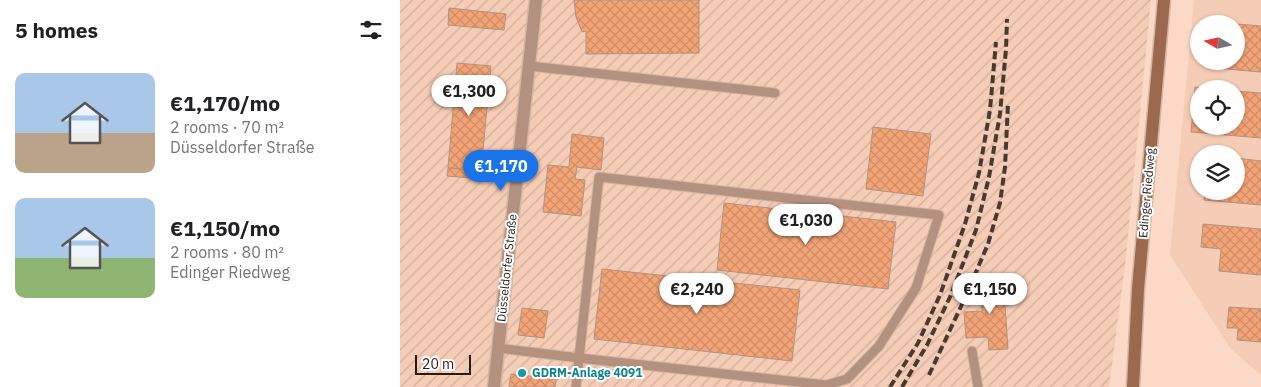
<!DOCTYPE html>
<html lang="en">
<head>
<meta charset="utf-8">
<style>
  :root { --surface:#fff; --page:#f2f2f2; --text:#202124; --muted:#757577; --accent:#1a73e8 }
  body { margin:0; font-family:"IBM Plex Sans",sans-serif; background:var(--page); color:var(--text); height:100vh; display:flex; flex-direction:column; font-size:19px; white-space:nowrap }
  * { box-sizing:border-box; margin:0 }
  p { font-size:16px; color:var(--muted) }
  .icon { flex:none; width:28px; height:28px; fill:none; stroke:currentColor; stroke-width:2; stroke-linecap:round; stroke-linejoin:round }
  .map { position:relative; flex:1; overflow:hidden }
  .drawer { display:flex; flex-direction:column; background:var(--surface); width:400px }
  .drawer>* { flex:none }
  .needle { width:32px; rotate:279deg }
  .controls { position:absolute; left:790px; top:15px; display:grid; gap:10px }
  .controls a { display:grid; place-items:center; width:55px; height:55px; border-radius:50%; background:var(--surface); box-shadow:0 1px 4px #0004; font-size:25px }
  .scale { position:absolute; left:15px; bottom:12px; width:56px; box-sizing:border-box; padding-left:5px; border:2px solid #271b14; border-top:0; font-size:14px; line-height:18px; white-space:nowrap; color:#271b14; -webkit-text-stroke:4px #fff; paint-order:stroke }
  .price { position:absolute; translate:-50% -42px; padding:0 11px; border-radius:18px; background:#fff; color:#222; font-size:16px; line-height:32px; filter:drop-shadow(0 1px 2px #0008) }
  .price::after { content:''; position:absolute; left:50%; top:30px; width:15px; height:11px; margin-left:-8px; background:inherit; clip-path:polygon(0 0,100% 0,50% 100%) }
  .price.on { background:var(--accent); color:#fff }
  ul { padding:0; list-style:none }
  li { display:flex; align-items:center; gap:15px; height:125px; padding:0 15px }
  li span { display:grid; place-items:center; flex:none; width:140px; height:100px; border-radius:10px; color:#555 }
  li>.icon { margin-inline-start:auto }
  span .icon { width:60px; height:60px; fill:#fffc; stroke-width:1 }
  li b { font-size:21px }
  h2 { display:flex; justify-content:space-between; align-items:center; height:60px; padding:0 15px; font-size:21px }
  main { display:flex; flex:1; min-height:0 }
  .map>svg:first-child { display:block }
  .built { fill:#f5ccb5; fill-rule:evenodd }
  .industrial { fill:url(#industrial-furrows) }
  .building { fill:url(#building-cross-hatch); stroke:#b29280 }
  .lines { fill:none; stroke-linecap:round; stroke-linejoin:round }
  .service-casing { stroke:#d5b7a6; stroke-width:11 }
  .minor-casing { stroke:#d5b7a6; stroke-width:15 }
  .secondary-casing { stroke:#d5b7a6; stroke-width:15 }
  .service { stroke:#b4917f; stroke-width:9 }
  .minor { stroke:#b4917f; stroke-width:12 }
  .secondary { stroke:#9c694f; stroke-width:12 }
  .rail { stroke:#493a31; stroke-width:4; stroke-dasharray:8 4; stroke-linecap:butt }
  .culture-dot { fill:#0f9aa8; stroke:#fff; stroke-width:2 }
  .labels { text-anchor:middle; stroke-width:4; stroke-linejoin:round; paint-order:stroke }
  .street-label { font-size:12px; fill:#271b14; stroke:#fff }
  .culture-label { font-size:12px; font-weight:bold; fill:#0d838f; stroke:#fff; text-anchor:start }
</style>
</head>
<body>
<main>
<section class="drawer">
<h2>5 homes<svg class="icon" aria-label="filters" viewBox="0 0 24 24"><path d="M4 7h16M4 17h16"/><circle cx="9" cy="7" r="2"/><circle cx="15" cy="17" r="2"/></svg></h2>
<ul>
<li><span style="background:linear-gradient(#a9c7e8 60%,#b9a48a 0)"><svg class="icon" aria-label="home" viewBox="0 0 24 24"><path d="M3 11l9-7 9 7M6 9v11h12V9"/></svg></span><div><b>€1,170/mo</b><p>2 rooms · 70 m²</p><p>Düsseldorfer Straße</p></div></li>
<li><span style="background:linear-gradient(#a9c7e8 60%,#8fb573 0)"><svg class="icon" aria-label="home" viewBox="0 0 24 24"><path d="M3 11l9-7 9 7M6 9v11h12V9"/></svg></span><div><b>€1,150/mo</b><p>2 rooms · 80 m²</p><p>Edinger Riedweg</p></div></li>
</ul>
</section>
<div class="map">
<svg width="861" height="387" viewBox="0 0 861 387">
  <defs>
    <pattern id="industrial-furrows" width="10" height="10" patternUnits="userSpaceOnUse" patternTransform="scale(1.25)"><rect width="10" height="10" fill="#f5ccb5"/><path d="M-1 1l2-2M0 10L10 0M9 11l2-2" fill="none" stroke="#d2af9b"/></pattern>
    <pattern id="building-cross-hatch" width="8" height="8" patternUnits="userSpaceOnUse" patternTransform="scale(1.25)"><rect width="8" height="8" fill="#f3a476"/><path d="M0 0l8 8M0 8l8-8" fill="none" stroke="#d08d65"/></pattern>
  </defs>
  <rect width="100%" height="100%" fill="#fbd9c6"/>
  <path class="built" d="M 794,0 L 861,0 L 861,375 L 831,349 L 770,255 ZM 799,24 L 836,24 L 836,61 L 799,61 ZM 799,89 L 836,89 L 836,126 L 799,126 ZM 799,154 L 836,154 L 836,191 L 799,191 Z"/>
  <path class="industrial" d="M 0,0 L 751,0 L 725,266 L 709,387 L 0,387 Z"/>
  <g class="building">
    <path d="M 174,0 L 299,0 L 299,53 L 186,54 L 186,31 L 182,32 L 176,17 Z"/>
    <path d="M 49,8 L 106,14 L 104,30 L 48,25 Z"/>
    <path d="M 836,24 L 861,26 L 861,72 L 815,68 L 815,61 L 836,61 Z"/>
    <path d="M 57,63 L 91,66 L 81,171 L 48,168 Z"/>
    <path d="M 795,87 L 813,89 L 799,89 L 799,126 L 836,126 L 836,91 L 861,93 L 861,138 L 791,132 Z"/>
    <path d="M 473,127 L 531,134 L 523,196 L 466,189 Z"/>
    <path d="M 172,134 L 204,138 L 201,170 L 177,167 L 175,179 L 185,180 L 181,216 L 143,212 L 148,165 L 169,167 Z"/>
    <path d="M 836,158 L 861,161 L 861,205 L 804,200 L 805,191 L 836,191 Z"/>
    <path d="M 48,168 L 81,171 L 101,173 L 95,180 L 47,176 Z"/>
    <path d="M 324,203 L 496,222 L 488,289 L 317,270 Z"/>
    <path d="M 803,224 L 861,229 L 861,275 L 819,271 L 821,249 L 801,247 Z"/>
    <path d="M 202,269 L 400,290 L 392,361 L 194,339 Z"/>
    <path d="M 603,276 L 608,349 L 589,350 L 588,337 L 566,338 L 564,312 L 582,311 L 580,277 Z"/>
    <path d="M 829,307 L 861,309 L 861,342 L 837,340 L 838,328 L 827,328 Z"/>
    <path d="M 122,308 L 148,311 L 144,338 L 118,335 Z"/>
    <path d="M 111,374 L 156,379 L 155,387 L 109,387 Z"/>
  </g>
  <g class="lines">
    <g class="service-casing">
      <g id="service">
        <path d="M 129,66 L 375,93"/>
        <path d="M 98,348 L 179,358 L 426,385 L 447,379 L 479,346 L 516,288 L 539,215 L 199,177 L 179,358 L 176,387"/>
        <path d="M 572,351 L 578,387"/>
      </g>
    </g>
    <g class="minor-casing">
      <path id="minor" d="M 94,387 L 136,0"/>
    </g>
    <g class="secondary-casing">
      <path id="secondary" d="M 733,387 L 738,289 L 764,0"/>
    </g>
    <use href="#service" class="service"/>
    <use href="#minor" class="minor"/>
    <use href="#secondary" class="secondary"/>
    <g class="rail">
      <path d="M 529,375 L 564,300 L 588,244 L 600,203 L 605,167 L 608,104"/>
      <path d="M 490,387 L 518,343 L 540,295 L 565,224 L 579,173 L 590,110 L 596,42"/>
      <path d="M 502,387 L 527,345 L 550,297 L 576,230 L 589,177 L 600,114 L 606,49 L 607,19"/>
    </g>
  </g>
  <circle class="culture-dot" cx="122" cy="373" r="5"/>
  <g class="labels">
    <g class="street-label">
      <text transform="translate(747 193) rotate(-85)" y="4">Edinger Riedweg</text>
      <text transform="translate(107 268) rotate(-84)" y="4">Düsseldorfer Straße</text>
    </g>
    <g class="culture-label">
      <text x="132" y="377">GDRM-Anlage 4091</text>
    </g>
  </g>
</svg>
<div class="controls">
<a><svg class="needle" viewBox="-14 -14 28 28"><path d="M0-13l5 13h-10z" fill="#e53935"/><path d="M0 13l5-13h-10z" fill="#757577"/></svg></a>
<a><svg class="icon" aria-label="locate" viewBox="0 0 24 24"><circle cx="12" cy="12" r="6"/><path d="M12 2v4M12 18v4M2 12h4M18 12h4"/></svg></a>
<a><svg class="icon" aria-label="layers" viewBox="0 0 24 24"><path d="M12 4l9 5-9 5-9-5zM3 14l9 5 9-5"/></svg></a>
</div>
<div class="scale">20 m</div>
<b class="price" style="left:69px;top:117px">€1,300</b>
<b class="price on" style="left:101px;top:192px">€1,170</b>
<b class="price" style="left:406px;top:246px">€1,030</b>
<b class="price" style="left:297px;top:315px">€2,240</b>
<b class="price" style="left:590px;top:315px">€1,150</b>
</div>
</main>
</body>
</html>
